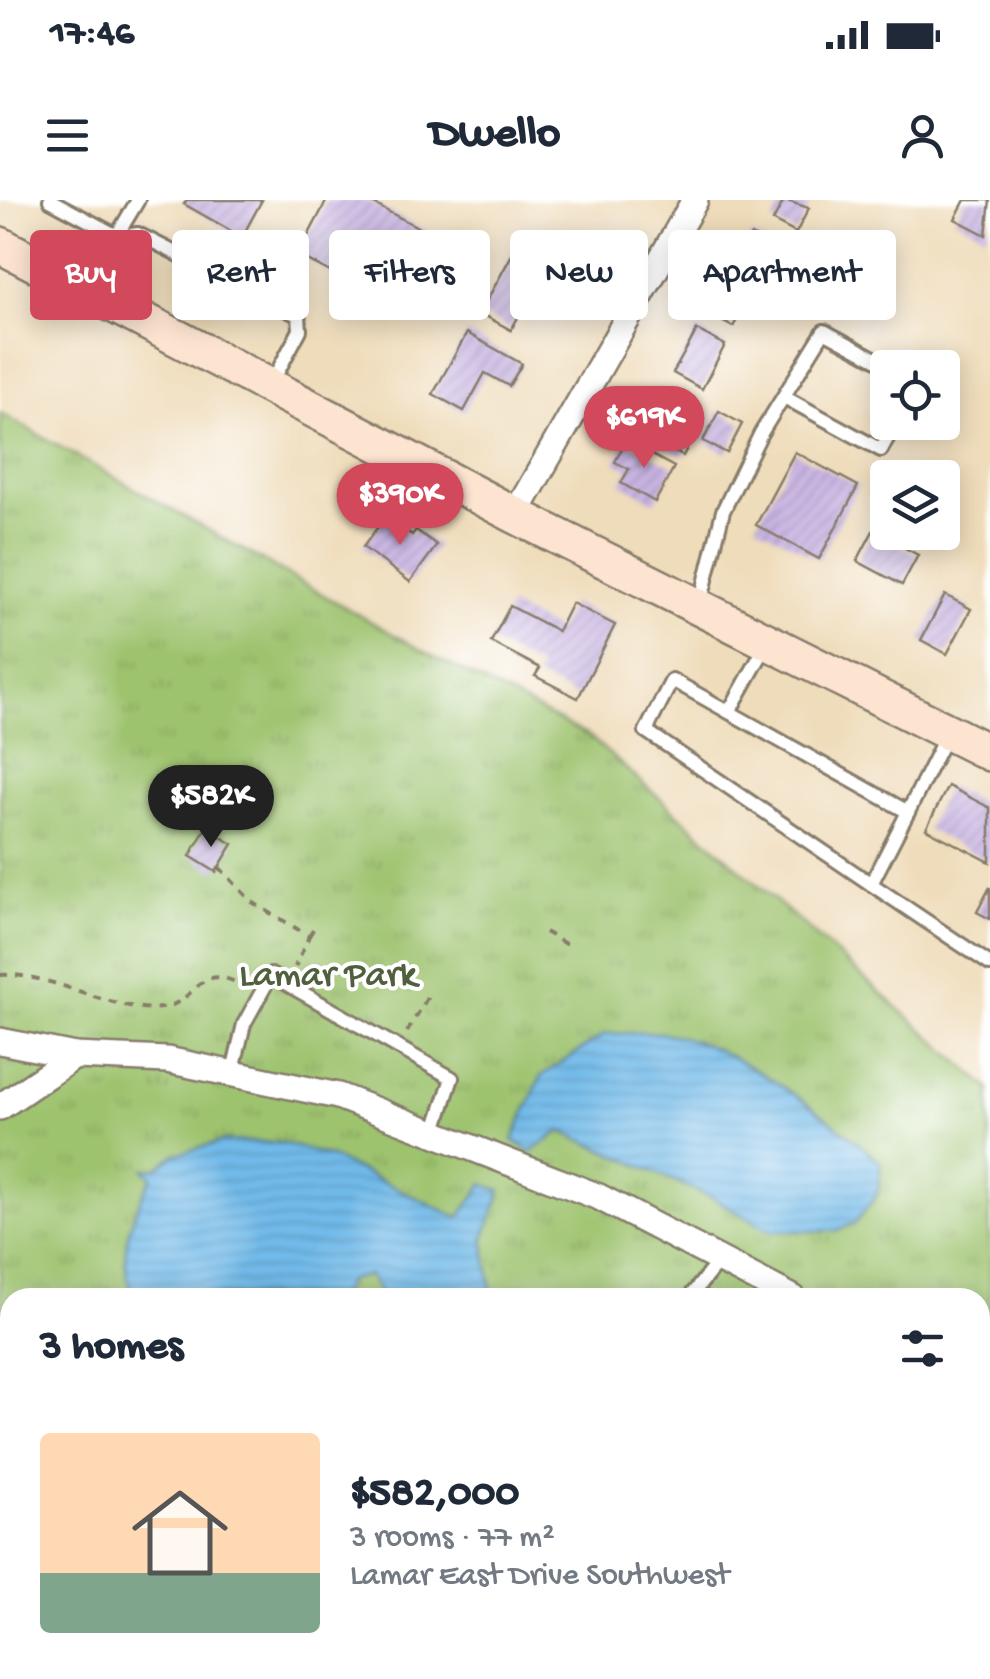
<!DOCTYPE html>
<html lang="en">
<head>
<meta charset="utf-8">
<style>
  :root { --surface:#fff; --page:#f6f6f7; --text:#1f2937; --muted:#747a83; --line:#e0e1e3; --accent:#d1495b }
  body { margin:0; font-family:"Gochi Hand",sans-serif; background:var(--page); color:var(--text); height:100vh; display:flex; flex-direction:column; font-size:38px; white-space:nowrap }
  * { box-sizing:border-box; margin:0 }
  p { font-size:32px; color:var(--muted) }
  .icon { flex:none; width:55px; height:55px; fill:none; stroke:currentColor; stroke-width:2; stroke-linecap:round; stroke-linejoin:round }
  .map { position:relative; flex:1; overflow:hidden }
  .panel { position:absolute; left:0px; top:1088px; width:990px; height:392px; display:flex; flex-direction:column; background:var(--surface); border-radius:30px 30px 0 0; box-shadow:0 5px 25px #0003 }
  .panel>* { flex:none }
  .guide { position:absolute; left:30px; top:30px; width:930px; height:90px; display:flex; gap:20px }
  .tools { position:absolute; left:870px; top:150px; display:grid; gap:20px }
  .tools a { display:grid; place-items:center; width:90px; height:90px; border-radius:10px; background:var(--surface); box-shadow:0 5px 25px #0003; font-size:50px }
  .price { position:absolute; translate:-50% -85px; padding:0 22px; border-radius:35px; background:var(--accent); color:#fff; font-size:32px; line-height:65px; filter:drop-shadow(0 2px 5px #0008) }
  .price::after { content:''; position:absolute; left:50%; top:60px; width:30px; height:22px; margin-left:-15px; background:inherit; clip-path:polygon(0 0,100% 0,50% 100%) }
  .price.selected { background:#222; color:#fff }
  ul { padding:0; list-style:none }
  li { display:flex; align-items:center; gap:30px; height:250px; padding:0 40px }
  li+li { border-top:2px solid var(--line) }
  li span { display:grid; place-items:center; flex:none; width:280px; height:200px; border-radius:10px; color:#555 }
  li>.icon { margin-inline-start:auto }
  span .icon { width:120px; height:120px; fill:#fffc; stroke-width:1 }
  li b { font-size:42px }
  h2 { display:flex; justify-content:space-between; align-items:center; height:120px; padding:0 40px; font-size:42px }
  .tag { padding:0 35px; border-radius:10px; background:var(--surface); box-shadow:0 5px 25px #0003; font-size:35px; line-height:90px }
  .tag.selected { background:var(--accent); color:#fff }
  .status { display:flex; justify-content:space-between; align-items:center; height:70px; padding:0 50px; background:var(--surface); direction:ltr }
  .status svg { height:28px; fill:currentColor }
  header { display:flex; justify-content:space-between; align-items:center; height:130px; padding:0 40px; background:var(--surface); font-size:45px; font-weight:800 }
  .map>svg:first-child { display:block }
  .park { fill:url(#park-tufts); stroke:#5d7045; stroke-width:2.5; fill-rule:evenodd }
  .water { fill:url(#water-rules); stroke:#466b82; stroke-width:2.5 }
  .building { fill:url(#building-hatch) }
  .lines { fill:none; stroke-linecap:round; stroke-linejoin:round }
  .service-casing { stroke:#867c6b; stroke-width:18 }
  .minor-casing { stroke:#867c6b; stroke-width:30 }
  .secondary-casing { stroke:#867c6b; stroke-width:40 }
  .path { stroke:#867c6b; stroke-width:4; stroke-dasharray:8 8; stroke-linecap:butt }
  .service { stroke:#fff; stroke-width:12 }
  .minor { stroke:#fff; stroke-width:25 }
  .secondary { stroke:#fde4d1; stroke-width:35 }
  .labels { text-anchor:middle; stroke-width:8; stroke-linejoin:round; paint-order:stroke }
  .park-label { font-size:38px; fill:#505f3d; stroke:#fff }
</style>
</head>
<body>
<div class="status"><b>17:46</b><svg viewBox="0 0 49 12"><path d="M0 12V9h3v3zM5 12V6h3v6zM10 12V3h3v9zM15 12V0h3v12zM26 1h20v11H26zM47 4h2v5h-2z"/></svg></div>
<header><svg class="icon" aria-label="menu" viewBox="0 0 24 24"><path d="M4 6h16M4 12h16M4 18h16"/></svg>Dwello<svg class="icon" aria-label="person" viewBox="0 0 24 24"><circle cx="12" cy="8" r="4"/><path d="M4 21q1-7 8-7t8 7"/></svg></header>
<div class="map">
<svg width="990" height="1479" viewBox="0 0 990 1479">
  <defs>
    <pattern id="park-tufts" width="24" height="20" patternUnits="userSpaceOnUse" patternTransform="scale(2.5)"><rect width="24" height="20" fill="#9ec36e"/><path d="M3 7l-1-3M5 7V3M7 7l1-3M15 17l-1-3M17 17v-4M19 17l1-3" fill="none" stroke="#88a75f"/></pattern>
    <pattern id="water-rules" width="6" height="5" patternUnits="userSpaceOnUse" patternTransform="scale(2.5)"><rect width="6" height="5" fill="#71bae9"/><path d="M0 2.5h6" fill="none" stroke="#619fc7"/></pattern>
    <pattern id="building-hatch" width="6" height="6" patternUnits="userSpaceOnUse" patternTransform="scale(2.5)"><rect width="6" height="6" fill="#c8b4e2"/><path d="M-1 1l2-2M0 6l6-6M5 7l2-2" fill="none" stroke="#ab9ac1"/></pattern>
  </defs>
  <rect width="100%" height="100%" fill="#fff"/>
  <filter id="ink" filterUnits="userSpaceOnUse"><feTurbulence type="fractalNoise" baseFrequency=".01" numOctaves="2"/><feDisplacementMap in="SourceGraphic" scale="20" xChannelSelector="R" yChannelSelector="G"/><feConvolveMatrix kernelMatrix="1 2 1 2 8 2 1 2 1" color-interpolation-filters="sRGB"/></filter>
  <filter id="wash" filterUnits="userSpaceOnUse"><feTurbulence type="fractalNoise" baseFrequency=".0048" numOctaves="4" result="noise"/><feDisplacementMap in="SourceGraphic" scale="40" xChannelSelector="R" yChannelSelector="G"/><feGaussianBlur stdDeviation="2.25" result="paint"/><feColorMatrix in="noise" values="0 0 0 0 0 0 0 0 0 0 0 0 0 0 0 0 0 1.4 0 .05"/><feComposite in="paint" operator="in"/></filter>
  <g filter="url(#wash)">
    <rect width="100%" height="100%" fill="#efdcba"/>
    <path class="park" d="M 0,213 L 423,451 L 590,537 L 990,889 L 990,1479 L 0,1479 ZM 10,1098 L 980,1098 L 980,1470 L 10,1470 Z"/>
    <g class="water">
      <path d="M 605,834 C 625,834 648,831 668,834 C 733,844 833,919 881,963 L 877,995 L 855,1023 L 836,1031 L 771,1031 L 709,996 L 561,931 L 531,952 L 513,940 L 541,876 Z"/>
      <path d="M 225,941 L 283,943 L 331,957 L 459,1018 L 483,984 L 501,991 L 484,1039 L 491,1085 L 485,1097 L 382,1097 L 369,1075 L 349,1080 L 339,1097 L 135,1097 C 114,1056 131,1016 152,977 L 144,969 L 157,968 L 176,954 Z"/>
    </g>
    <g id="blocks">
      <g class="building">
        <path d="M 187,0 L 262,0 L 242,37 L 184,4 Z"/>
        <path d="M 327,0 L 366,0 L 429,33 L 392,104 L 298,55 Z"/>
        <path d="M 784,0 L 809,8 L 796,33 L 773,21 Z"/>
        <path d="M 965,0 L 990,0 L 986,35 L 955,19 Z"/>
        <path d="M 751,35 L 778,50 L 762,80 L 735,65 Z"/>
        <path d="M 514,51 L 569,81 L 556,105 L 532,92 L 511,130 L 480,113 Z"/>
        <path d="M 723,83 L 749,97 L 733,127 L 707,113 Z"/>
        <path d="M 697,130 L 725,145 L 702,189 L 673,173 Z"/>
        <path d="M 467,133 L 522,164 L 509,186 L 485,173 L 464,211 L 433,194 Z"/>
        <path d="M 662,191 L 691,206 L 682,223 L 696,231 L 683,256 L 640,233 Z"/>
        <path d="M 719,211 L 742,224 L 727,253 L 703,241 Z"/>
        <path d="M 626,241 L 674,267 L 655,302 L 621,283 L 629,269 L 615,262 Z"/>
        <path d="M 795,252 L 858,286 L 819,359 L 756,325 Z"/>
        <path d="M 386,316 L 412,335 L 416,330 L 437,345 L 410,382 L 363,347 Z"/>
        <path d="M 873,331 L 918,355 L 902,385 L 857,361 Z"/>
        <path d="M 945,395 L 971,409 L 947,454 L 921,440 Z"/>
        <path d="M 572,403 L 615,425 L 578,498 L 535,476 L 540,468 L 491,442 L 510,406 L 558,431 Z"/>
        <path d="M 948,586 L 990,608 L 990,662 L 926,629 Z"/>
        <path d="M 206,628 L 233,644 L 216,672 L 190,656 Z"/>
        <path d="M 990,687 L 990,719 L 977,712 Z"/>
      </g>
    </g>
  </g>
  <g filter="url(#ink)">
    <use href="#blocks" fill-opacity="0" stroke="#867c6b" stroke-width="2.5"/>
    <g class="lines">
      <g class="service-casing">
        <g id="service">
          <path d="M 50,0 L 119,37 L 138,34 L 299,116 L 300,130 L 272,182"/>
          <path d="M 86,87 L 138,0"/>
          <path d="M 784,197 L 881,250 L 896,222"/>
          <path d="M 700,404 L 723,311 L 761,233 L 824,131 L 892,168"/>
          <path d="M 767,444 L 729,512 L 908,612 L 947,534"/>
          <path d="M 729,512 L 672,480 L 646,531 L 871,684"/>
          <path d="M 908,612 L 871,684 L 990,764"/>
          <path d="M 233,871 L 244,824 L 271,775 L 452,878 L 434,933"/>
          <path d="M 689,1098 L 719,1061"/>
          <path d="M 490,1470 L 502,1472"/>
        </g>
      </g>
      <g class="minor-casing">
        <g id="minor">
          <path d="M 515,315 L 695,0"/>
          <path d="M 0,841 L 75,856 L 167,860 L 338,896 L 599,997 L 793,1098"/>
          <path d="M 0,907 L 75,856"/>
          <path d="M 980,1206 L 990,1212"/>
        </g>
      </g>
      <g class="secondary-casing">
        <path id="secondary" d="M 0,45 L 515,315 L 990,553"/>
      </g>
      <g class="path">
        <path d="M 219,667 L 252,702 L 309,736 L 295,767"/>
        <path d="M 545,732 L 567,745"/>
        <path d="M 309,736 L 315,726"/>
        <path d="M 0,775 C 52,772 117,814 161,808 C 199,803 196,759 243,786"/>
        <path d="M 407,832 L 430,793"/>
        <path d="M 438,1479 L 444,1470"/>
      </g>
      <use href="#service" class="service"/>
      <use href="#minor" class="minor"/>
      <use href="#secondary" class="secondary"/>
    </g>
  </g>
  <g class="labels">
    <g class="park-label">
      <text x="328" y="784">Lamar Park</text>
    </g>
  </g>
</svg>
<div class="tools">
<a><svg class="icon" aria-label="locate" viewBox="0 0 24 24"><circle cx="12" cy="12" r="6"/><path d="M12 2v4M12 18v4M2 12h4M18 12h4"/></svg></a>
<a><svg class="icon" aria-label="layers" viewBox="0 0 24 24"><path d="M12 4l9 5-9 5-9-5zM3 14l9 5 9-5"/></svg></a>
</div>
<b class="price" style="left:644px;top:271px">$619K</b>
<b class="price" style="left:400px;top:348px">$390K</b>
<b class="price selected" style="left:211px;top:650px">$582K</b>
<div class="guide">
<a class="tag selected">Buy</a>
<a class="tag">Rent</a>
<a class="tag">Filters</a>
<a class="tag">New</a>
<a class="tag">Apartment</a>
</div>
<section class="panel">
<h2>3 homes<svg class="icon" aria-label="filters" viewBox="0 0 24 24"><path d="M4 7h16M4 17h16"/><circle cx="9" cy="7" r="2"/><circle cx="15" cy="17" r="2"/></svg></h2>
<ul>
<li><span style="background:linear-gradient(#ffd9b3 70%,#7fa58c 0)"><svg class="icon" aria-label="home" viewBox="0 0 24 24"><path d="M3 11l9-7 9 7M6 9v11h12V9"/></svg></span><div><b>$582,000</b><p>3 rooms · 77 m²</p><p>Lamar East Drive Southwest</p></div></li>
</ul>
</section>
</div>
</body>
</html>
